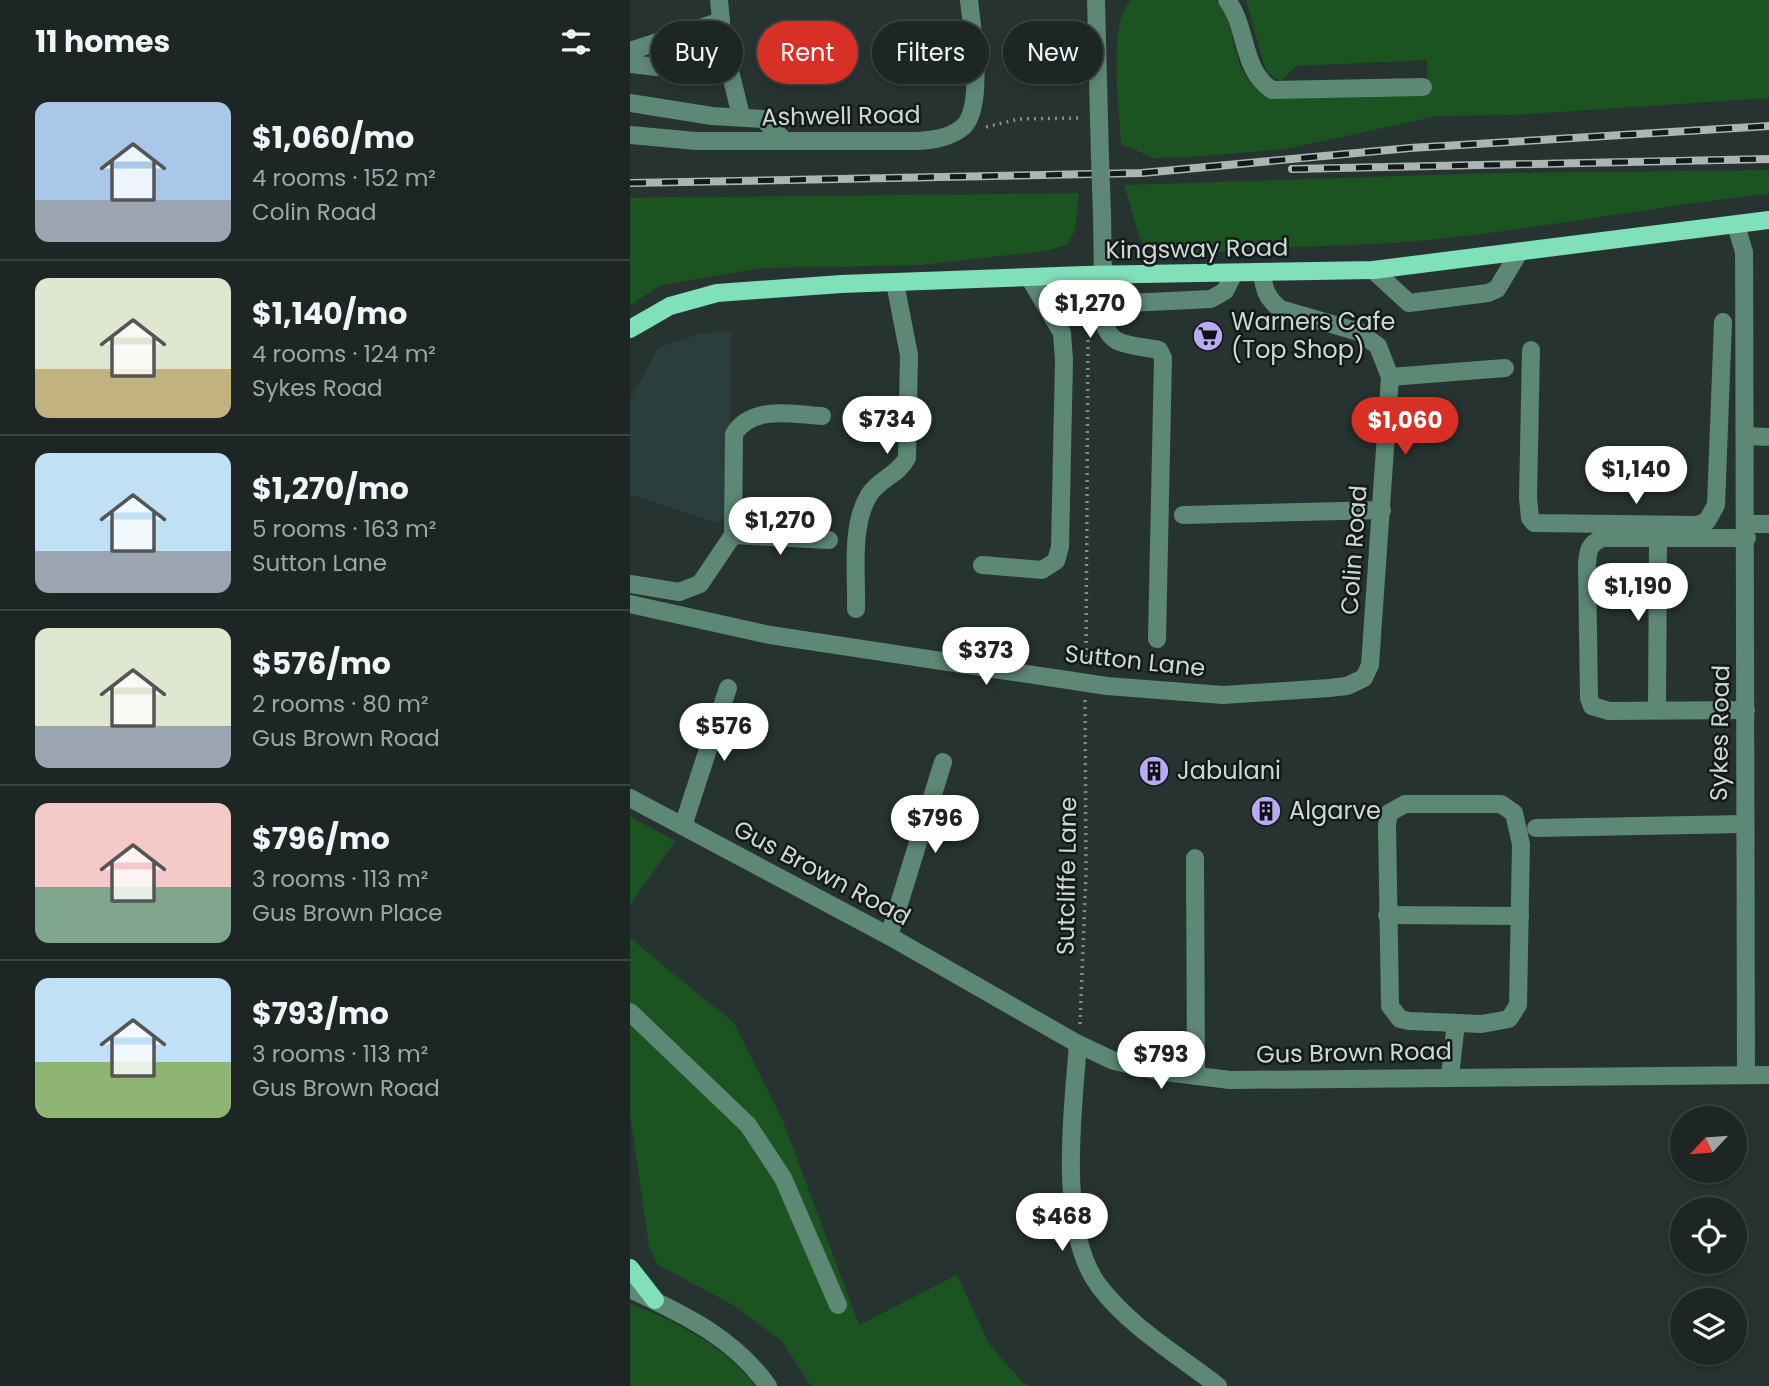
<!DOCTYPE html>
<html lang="en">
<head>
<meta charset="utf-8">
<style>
  :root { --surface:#1d2625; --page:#252e2d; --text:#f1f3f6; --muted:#a0a5a7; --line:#3b4342; --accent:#d93025 }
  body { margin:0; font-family:Poppins,sans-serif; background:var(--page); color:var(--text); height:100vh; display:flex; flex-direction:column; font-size:26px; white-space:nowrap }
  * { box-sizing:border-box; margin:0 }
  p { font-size:23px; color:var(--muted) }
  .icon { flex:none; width:38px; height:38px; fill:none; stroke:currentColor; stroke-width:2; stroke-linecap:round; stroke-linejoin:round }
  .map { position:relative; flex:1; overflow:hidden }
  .panel { display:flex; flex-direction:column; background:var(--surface); width:630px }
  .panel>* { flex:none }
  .top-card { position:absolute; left:21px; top:21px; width:665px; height:63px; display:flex; gap:14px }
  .needle { width:46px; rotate:244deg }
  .controls { position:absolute; left:1040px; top:1106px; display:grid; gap:14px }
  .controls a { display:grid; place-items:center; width:77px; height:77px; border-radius:50%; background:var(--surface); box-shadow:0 4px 10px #0003,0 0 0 2px var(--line); font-size:35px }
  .price { position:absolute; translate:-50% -60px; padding:0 16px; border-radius:24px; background:#fff; color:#222; font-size:23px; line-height:46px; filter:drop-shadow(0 2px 4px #0008) }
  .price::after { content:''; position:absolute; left:50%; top:42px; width:21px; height:16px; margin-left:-10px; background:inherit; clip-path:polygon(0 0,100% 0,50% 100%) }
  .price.on { background:var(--accent); color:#fff }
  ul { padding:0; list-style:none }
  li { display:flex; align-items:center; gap:21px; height:175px; padding:0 35px }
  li+li { border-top:2px solid var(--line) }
  li span { display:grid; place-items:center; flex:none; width:196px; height:140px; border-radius:14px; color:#555 }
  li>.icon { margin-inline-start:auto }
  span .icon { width:84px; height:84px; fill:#fffc; stroke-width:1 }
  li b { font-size:30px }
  h2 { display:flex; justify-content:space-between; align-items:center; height:84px; padding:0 35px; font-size:30px }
  .pill { padding:0 24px; border-radius:32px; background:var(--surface); box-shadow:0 4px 10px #0003,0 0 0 2px var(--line); font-size:24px; line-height:63px }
  .pill.on { background:var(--accent); color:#fff }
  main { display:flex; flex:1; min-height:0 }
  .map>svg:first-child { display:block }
  .built { fill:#2a3e3c }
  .green { fill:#1b5421 }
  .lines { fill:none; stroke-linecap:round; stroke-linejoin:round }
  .path { stroke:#848d8b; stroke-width:3.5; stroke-dasharray:2 5; stroke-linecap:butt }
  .minor { stroke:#5c8875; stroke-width:18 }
  .major { stroke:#80e0ba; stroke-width:18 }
  .rail-casing { stroke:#adb5b4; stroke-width:8 }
  .rail { stroke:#141919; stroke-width:5; stroke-dasharray:16; stroke-linecap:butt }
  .minor-bridge { stroke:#5c8875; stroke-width:18 }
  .labels { text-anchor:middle; stroke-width:5; stroke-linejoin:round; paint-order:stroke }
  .street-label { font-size:24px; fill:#d0d7d6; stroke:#141919 }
  .poi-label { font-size:24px; fill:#d0d7d6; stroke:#141919; text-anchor:start }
</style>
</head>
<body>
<main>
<section class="panel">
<h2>11 homes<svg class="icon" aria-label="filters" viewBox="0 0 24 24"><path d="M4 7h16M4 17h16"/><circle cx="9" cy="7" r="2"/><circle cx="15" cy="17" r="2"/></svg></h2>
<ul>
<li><span style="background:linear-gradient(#a9c7e8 70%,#9aa5b1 0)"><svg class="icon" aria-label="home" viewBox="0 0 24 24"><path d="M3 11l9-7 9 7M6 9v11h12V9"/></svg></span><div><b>$1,060/mo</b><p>4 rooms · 152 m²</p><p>Colin Road</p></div></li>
<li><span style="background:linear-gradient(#dfe7d0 65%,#c2b280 0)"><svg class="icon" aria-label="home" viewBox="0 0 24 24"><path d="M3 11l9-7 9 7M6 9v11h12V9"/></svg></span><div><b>$1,140/mo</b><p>4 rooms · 124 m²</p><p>Sykes Road</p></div></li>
<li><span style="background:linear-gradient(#bfe0f5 70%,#9aa5b1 0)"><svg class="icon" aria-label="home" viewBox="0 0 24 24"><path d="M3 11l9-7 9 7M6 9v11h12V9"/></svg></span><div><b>$1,270/mo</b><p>5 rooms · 163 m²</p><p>Sutton Lane</p></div></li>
<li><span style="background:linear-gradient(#dfe7d0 70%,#9aa5b1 0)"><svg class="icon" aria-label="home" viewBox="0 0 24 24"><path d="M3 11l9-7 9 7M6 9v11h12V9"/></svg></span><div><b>$576/mo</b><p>2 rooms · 80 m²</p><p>Gus Brown Road</p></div></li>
<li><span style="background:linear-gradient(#f6c9c9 60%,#7fa58c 0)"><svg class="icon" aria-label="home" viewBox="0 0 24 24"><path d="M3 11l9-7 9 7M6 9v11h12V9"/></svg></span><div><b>$796/mo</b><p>3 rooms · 113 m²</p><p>Gus Brown Place</p></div></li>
<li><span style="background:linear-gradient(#bfe0f5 60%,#8fb573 0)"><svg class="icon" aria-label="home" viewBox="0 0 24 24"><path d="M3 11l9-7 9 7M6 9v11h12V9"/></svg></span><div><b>$793/mo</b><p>3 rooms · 113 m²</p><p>Gus Brown Road</p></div></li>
</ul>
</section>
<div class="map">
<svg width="1139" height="1386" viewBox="0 0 1139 1386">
  <rect width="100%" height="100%" fill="#273331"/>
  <path class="built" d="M 101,332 L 98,513 L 86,523 L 0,494 L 0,400 L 29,347 L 73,333 Z"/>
  <g class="green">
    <path d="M 501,0 L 586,0 C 612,34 596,69 635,95 L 798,92 L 797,60 L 666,66 L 651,81 L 638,73 L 634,65 L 616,0 L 1139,0 L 1139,98 L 882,115 L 808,116 L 656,149 L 561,157 L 524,158 L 491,144 C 490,111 477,23 501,0 Z"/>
    <path d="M 1139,170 L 1139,194 C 1028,205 918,228 807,239 C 750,245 693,246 637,248 C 599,250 544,262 511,242 L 494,185 L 866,173 Z"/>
    <path d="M 449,193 L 445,230 L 437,245 L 415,251 L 290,265 L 131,268 L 31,285 L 0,305 L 0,198 Z"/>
    <path d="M 0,816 L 45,841 L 0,905 Z"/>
    <path d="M 0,938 L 104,1023 L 153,1121 L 229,1325 L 327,1275 L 359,1344 L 394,1384 L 402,1386 L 181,1386 L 151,1340 L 103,1305 L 28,1265 L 19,1246 L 0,1113 Z"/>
    <path d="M 0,1304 C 45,1320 96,1347 125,1386 L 0,1386 Z"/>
  </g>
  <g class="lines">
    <g class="path">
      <path d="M 356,127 L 389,119 L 449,118"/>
      <path d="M 456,664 L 458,336"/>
      <path d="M 450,1024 L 456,873 L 455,700"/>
    </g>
    <g class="minor">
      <path d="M 466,0 L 470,158"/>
      <path d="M 597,0 C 618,28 611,70 642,90 L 793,87"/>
      <path d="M 91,21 L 91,47 L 100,71"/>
      <path d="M 0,51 L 91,21 L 89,0"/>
      <path d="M 0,64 L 79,73 L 100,71 L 111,116"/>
      <path d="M 0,103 L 82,116 L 133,119 L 155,141"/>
      <path d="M 0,135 L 66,141 L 287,141 C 303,140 320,138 333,127 C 355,107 342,28 339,0"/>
      <path d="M 472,215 L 473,275 L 482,291 L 498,303 L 581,299 L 595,291 L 603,275"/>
      <path d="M 1106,225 L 1114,252 C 1116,526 1113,800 1116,1075"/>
      <path d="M 743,270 L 779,303 L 858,293 L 867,289 L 888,254"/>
      <path d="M 466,274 C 469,294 468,334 490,342 C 502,347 516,347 529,350 L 533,358 L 527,639"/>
      <path d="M 901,350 L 898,498 L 900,518 L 904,523 L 1067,525 L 1077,521 L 1086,505 L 1093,322"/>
      <path d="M 760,377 L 875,368"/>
      <path d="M 1116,436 L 1139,437"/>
      <path d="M 553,515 L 752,510"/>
      <path d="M 1116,524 L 1139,524"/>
      <path d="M 103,535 L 199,540"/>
      <path d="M 352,565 L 412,570 L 426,561 L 430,547 L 434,360 L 432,333 L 400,279"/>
      <path d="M 0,584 L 49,592 L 70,584 L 103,535 L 104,434 C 122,405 163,414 192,416"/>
      <path d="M 0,604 L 140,635 L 477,686 L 593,695 L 699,688 L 717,686 L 734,678 L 740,665 L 760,377 L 748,346 L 729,332 L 650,309 C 637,298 634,290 632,273"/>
      <path d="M 226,609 C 227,574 220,526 239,495 C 249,479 268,475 277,458 L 279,355 L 265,283"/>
      <path d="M 1027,710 L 1028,537"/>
      <path d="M 1116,710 L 979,711 L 962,706 L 959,698 L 957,565 C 958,551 958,545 972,538 L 1117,538"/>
      <path d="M 0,798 L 259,936 L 448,1044 L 484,1061 L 528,1071 L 600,1080 L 1139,1075"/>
      <path d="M 775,804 L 871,804 L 884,813 L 891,844 L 888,1005 L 879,1019 L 852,1024 L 779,1021 L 770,1019 L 760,1006 L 757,824 L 759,813 Z"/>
      <path d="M 53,826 L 98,688"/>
      <path d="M 906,828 L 1113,824"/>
      <path d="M 565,858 L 566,1076"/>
      <path d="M 757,915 L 890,916"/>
      <path d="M 259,936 L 313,762"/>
      <path d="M 0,1012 L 118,1125 L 153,1178 L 208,1305"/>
      <path d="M 448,1044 C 443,1110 427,1231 469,1286 C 500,1327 548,1355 588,1386"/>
      <path d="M 820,1076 L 826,1023"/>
      <path d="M 0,1289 C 53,1314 103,1337 138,1386"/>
    </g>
    <g class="major">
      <path d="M 0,329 L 40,306 L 87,293 L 211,284 L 454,275 L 743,270 L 1139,220"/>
      <path d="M 0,1268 L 25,1300"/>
    </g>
    <g class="rail-casing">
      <g id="rail">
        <path d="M 662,169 L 1139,159"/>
        <path d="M 0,183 L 512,173 L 780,148 L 1139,126"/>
      </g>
    </g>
    <use href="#rail" class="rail"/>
    <path class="minor-bridge" d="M 470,158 L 472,215"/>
  </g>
  <defs>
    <g id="supermarket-disc" transform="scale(1.575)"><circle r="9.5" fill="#b7abf8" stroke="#141919"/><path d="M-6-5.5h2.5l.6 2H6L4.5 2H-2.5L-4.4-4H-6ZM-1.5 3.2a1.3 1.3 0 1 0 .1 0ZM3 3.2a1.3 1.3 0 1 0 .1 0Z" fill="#111"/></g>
    <g id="building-disc" transform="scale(1.575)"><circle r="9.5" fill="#b7abf8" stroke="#141919"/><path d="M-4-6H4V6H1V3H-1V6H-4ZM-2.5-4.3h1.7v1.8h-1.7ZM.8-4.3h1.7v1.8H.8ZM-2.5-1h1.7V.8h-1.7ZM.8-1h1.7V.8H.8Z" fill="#111"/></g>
  </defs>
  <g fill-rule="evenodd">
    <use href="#supermarket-disc" x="578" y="336"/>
    <use href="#building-disc" x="524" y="771"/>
    <use href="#building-disc" x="636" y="811"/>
  </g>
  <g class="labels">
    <g class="street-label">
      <text transform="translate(211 116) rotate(-1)" y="8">Ashwell Road</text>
      <text transform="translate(567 249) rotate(-1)" y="8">Kingsway Road</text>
      <text transform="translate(724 550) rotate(-86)" y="8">Colin Road</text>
      <text transform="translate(505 661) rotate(6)" y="8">Sutton Lane</text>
      <text transform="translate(1090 733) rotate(-89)" y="8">Sykes Road</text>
      <text transform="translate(192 873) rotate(28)" y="8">Gus Brown Road</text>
      <text transform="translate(437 876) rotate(-89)" y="8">Sutcliffe Lane</text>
      <text transform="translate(724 1053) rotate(-1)" y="8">Gus Brown Road</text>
    </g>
    <g class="poi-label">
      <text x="601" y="330">Warners Cafe<tspan x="601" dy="28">(Top Shop)</tspan></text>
      <text x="547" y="779">Jabulani</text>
      <text x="659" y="819">Algarve</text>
    </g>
  </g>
</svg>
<div class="controls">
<a><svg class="needle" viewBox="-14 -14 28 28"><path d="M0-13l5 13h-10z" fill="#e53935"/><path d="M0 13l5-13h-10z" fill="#a0a5a7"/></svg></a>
<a><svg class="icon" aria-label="locate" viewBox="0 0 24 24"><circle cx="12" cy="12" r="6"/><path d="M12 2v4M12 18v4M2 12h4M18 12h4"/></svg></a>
<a><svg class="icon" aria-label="layers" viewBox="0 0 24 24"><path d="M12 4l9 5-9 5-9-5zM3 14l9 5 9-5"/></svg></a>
</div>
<b class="price" style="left:460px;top:340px">$1,270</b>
<b class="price" style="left:257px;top:456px">$734</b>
<b class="price on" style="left:775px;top:457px">$1,060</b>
<b class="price" style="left:1006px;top:506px">$1,140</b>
<b class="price" style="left:150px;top:557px">$1,270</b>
<b class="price" style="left:1008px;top:623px">$1,190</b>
<b class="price" style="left:356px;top:687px">$373</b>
<b class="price" style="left:94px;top:763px">$576</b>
<b class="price" style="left:305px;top:855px">$796</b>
<b class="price" style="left:531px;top:1091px">$793</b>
<b class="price" style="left:432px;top:1253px">$468</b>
<div class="top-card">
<a class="pill">Buy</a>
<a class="pill on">Rent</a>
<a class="pill">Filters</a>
<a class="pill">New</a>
</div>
</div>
</main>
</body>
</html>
